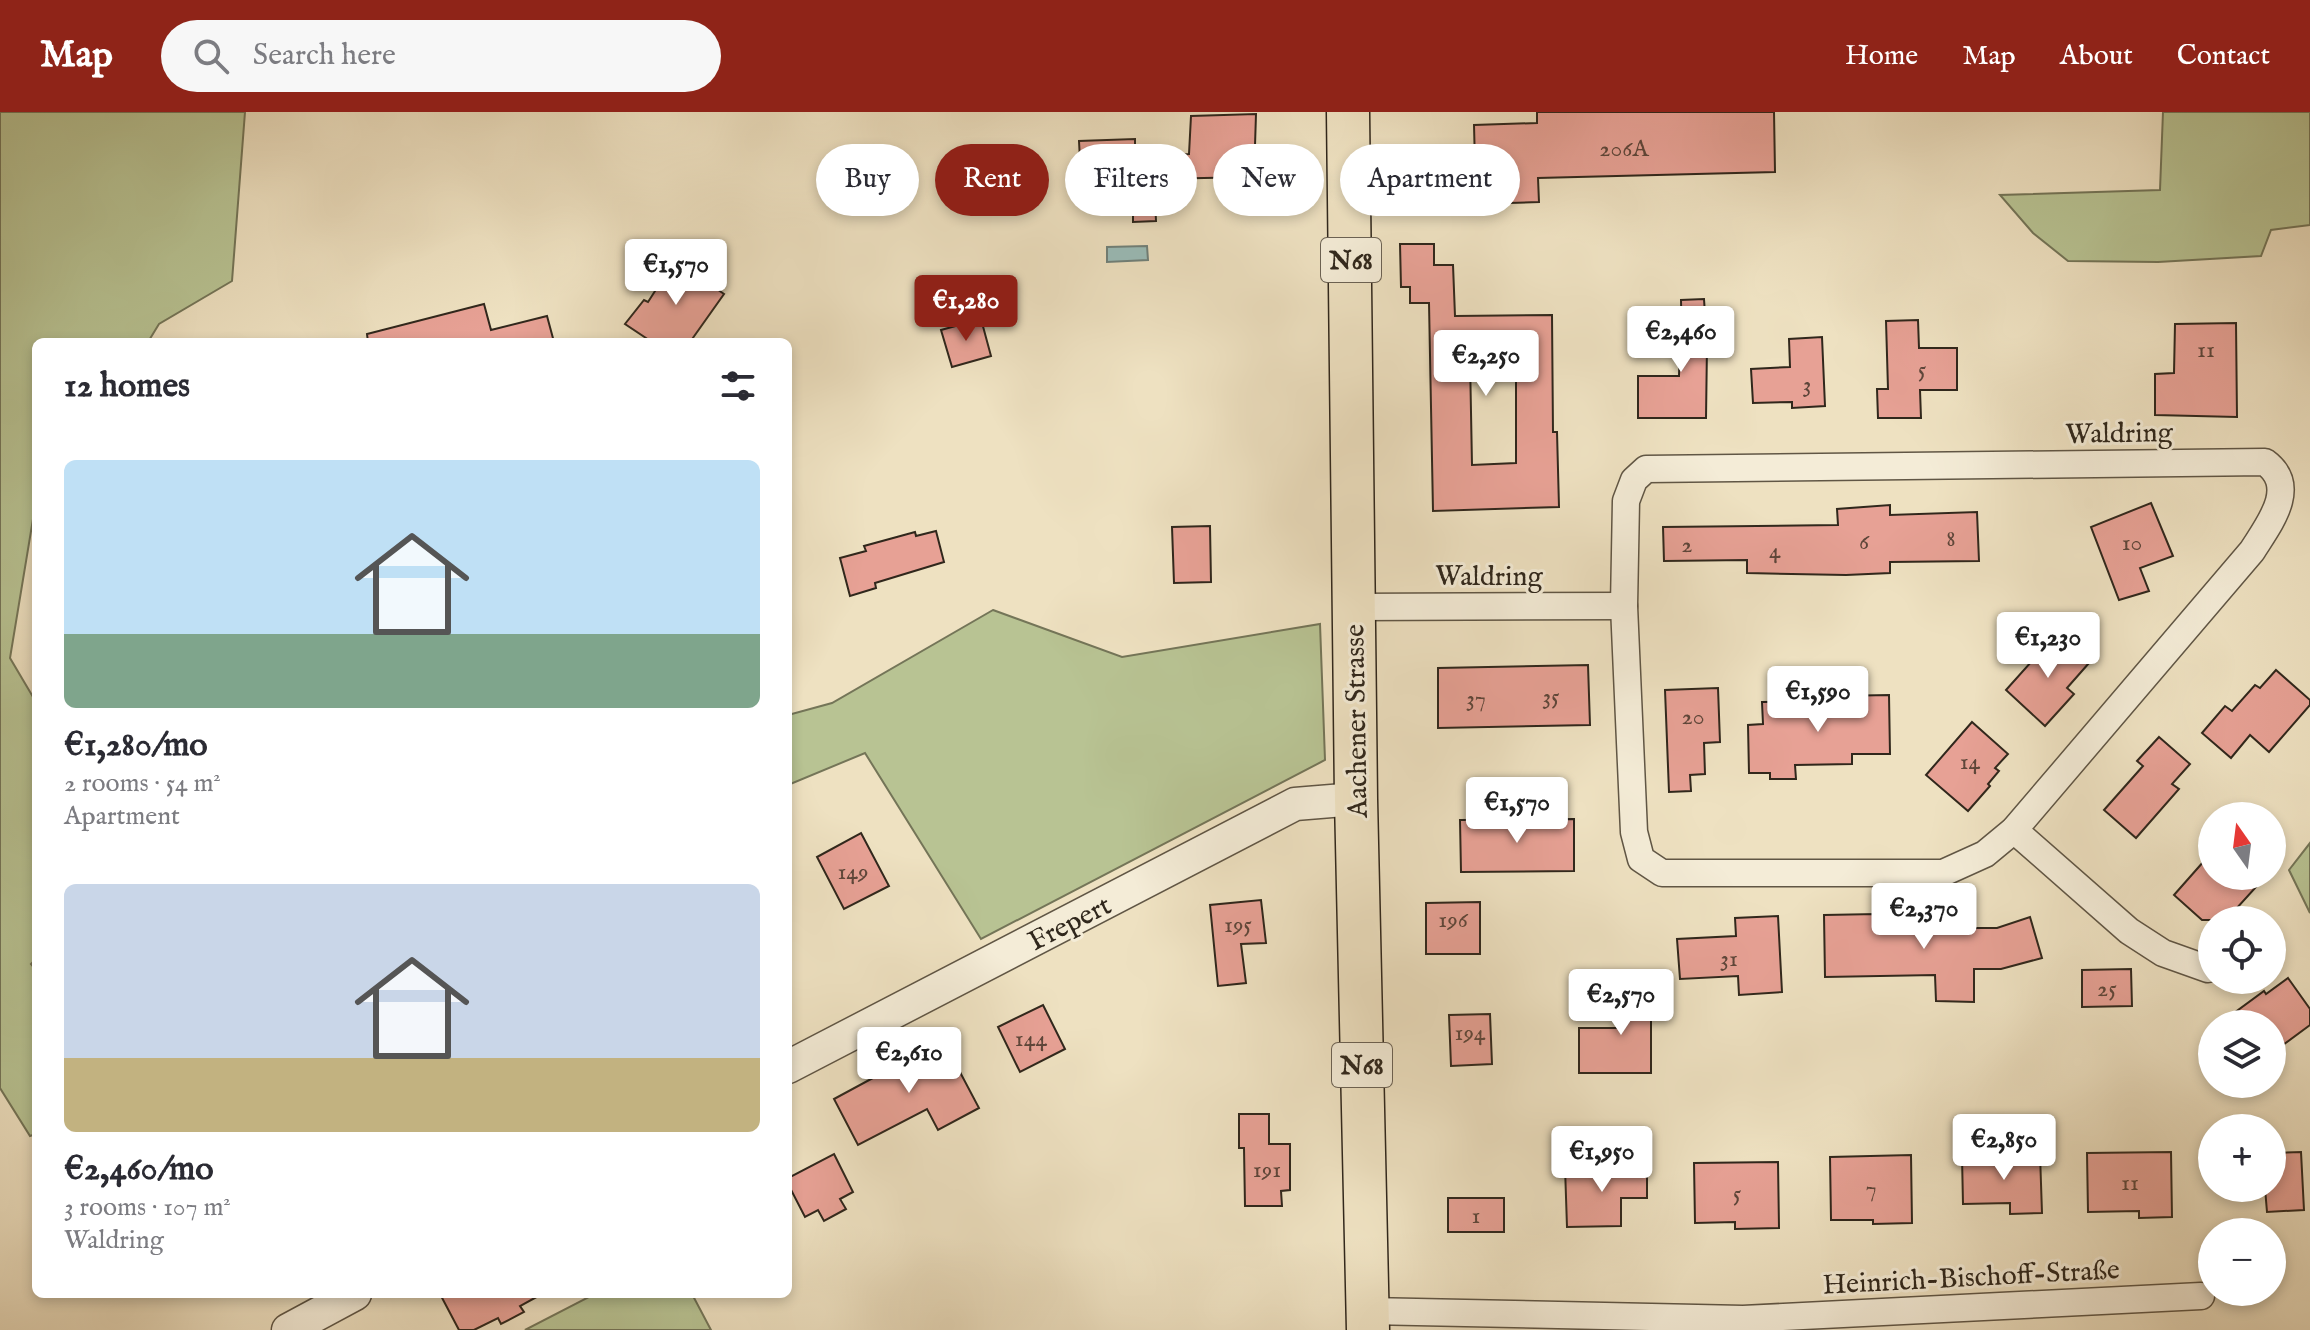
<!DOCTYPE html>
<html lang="en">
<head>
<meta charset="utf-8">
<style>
  :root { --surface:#fff; --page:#f7f7f7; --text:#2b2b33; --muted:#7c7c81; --accent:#8f2418 }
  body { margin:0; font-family:"IM FELL English",serif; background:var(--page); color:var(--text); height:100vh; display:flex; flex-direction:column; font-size:30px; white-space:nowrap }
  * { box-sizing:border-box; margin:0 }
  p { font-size:26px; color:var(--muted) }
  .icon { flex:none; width:44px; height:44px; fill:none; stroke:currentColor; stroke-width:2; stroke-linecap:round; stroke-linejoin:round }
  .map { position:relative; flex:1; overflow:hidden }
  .side { position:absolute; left:32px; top:226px; width:760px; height:960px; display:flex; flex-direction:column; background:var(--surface); border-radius:12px; box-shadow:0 4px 12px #0003 }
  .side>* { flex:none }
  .hud { position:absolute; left:816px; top:32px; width:760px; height:72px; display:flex; gap:16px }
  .needle { width:52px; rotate:346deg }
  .buttons { position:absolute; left:2198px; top:690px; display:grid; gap:16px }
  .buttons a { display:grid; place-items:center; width:88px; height:88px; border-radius:50%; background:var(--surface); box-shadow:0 4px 12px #0003; font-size:40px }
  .price { position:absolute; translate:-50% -68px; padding:0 18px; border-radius:8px; background:#fff; color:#222; font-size:26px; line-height:52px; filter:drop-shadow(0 2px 4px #0008) }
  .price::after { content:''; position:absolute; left:50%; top:48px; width:24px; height:18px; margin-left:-12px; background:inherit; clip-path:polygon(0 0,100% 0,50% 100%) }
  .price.current { background:var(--accent); color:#fff }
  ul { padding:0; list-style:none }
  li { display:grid; align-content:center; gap:16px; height:424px; padding:0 32px }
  li span { display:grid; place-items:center; height:248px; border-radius:12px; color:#555 }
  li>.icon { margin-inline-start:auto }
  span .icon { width:144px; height:144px; fill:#fffc; stroke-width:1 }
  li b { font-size:34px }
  h2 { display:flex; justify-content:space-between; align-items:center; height:96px; padding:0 32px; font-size:34px }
  .chip { padding:0 28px; border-radius:36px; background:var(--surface); box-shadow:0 4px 12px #0003; font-size:28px; line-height:72px }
  .chip.current { background:var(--accent); color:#fff }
  header { display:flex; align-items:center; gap:48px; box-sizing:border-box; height:112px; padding:0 40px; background:var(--accent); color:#fff }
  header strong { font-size:38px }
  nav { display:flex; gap:44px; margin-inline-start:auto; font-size:28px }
  .search { width:560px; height:72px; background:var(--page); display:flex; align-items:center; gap:20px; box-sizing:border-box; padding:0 28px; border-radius:44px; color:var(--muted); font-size:30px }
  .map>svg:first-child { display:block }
  .green { fill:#b8c393; stroke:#747558; stroke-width:2 }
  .water { fill:#9abcb8; stroke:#70807a; stroke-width:2 }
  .building { fill:#e7a195; stroke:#30271c; stroke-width:2; fill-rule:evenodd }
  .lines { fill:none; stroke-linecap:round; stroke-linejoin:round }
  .minor-casing { stroke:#605645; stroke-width:29 }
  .tertiary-casing { stroke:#605645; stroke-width:35 }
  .primary-casing { stroke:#30271c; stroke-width:45 }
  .minor { stroke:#f4ecd7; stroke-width:26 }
  .tertiary { stroke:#f4ecd7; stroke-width:32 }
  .primary { stroke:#eee1c1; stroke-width:42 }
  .labels { text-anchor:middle; stroke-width:6; stroke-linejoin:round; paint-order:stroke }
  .number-label { font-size:24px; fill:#5e463a }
  .shield { fill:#f4ecd7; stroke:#6b6254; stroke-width:2 }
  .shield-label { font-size:26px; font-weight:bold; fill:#30271c }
  .street-label { font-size:28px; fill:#30271c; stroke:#f4ecd7 }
</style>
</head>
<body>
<header>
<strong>Map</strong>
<div class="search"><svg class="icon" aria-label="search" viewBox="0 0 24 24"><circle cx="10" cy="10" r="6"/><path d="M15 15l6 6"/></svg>Search here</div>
<nav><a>Home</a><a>Map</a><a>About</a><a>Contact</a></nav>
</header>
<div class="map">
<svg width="2310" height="1218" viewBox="0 0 2310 1218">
  <rect width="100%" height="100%" fill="#eee1c1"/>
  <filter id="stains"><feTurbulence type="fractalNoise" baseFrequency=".0025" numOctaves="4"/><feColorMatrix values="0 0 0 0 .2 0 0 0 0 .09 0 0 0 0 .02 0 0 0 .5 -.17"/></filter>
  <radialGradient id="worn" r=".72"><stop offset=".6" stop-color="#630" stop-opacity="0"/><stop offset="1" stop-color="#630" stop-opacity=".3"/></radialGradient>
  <g class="green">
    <path d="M 0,0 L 245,0 L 232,169 L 159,212 L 148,230 L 36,230 L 36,389 L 10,546 L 36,590 L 36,847 L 31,852 L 36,858 L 36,1022 L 30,1024 L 0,976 Z"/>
    <path d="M 2163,0 L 2310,0 L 2310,113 L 2271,118 L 2261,144 L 2158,150 L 2068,149 L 2033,121 L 2000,83 L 2160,78 Z"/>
    <path d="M 993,498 L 1122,545 L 1320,512 L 1325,648 L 981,827 L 865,641 L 788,673 L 788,603 L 832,591 Z"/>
    <path d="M 2310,731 L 2310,801 L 2289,758 Z"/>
    <path d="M 591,1182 L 692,1182 L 711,1218 L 525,1218 L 591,1184 Z"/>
  </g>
  <path class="water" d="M 1147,134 L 1148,148 L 1107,150 L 1107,135 Z"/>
  <g class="building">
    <path d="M 1537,0 L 1774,0 L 1775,60 L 1538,66 L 1539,90 L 1476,92 L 1474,13 L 1537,11 Z"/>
    <path d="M 1256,2 L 1254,65 L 1154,67 L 1156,109 L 1133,110 L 1133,94 L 1101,95 L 1101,85 L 1082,86 L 1079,29 L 1135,27 L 1135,45 L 1189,42 L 1191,4 Z"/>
    <path d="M 1400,132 L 1434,132 L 1434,153 L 1453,153 L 1455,204 L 1552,203 L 1553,320 L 1557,320 L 1559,395 L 1433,399 L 1429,191 L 1410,191 L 1410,175 L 1401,175 ZM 1470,247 L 1516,247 L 1516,351 L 1472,353 Z"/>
    <path d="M 675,148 L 724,182 L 690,230 L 652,230 L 625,212 L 644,188 L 648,190 Z"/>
    <path d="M 1704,187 L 1707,233 L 1706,306 L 1638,306 L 1638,264 L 1679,264 L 1680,233 L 1682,233 L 1681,188 Z"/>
    <path d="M 484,192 L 491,218 L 547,204 L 554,230 L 368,230 L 367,222 Z"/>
    <path d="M 981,207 L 991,244 L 952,255 L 941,218 Z"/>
    <path d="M 1918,208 L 1919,236 L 1957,236 L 1957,278 L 1920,278 L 1921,306 L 1878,306 L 1877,277 L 1888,277 L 1886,209 Z"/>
    <path d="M 2236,211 L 2237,305 L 2155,303 L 2155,262 L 2174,261 L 2175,212 Z"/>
    <path d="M 1822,225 L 1825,294 L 1792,296 L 1792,290 L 1753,291 L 1751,257 L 1790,255 L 1789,227 Z"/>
    <path d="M 2151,391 L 2173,444 L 2140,456 L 2149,479 L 2119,488 L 2091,415 Z"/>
    <path d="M 1890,393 L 1890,403 L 1977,400 L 1979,449 L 1890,450 L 1890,461 L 1846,463 L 1747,461 L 1747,448 L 1664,449 L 1663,415 L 1838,413 L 1837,397 Z"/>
    <path d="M 1210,414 L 1211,470 L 1174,471 L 1172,415 Z"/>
    <path d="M 936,419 L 944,450 L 875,471 L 876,476 L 850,484 L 840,446 L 866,439 L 864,434 L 915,420 L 916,424 Z"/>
    <path d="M 2056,522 L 2089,551 L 2067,576 L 2074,582 L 2045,614 L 2006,578 Z"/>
    <path d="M 1588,553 L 1590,613 L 1438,616 L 1438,556 Z"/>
    <path d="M 2276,558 L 2310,588 L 2310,593 L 2269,640 L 2250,623 L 2231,646 L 2202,621 L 2225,594 L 2232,599 L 2255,573 L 2260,576 Z"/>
    <path d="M 1718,576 L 1720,630 L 1704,631 L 1705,662 L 1690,663 L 1691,679 L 1669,680 L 1665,578 Z"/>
    <path d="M 1889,583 L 1890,642 L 1852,642 L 1852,652 L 1795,653 L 1796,667 L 1770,667 L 1770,661 L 1749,661 L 1748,613 L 1763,612 L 1762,590 L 1836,589 L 1836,584 Z"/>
    <path d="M 1972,610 L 2008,642 L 1995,656 L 1999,659 L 1988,672 L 1990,674 L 1968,699 L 1926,663 Z"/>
    <path d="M 2159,625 L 2190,652 L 2172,672 L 2179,677 L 2136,726 L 2104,698 L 2143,654 L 2137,649 Z"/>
    <path d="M 1574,707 L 1574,759 L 1461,760 L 1460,708 Z"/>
    <path d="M 861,721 L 889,774 L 844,797 L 817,745 Z"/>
    <path d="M 2212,740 L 2212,764 L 2266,764 L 2226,808 L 2202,808 L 2174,783 Z"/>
    <path d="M 1261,788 L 1266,831 L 1241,832 L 1246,871 L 1218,874 L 1210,793 Z"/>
    <path d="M 1480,790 L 1480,842 L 1426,842 L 1426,791 Z"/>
    <path d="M 1877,802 L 1877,805 L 1898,805 L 1898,816 L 1997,816 L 2030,805 L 2042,846 L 2001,857 L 1974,857 L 1974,890 L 1936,889 L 1935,863 L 1825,865 L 1824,803 Z"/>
    <path d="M 1778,804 L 1782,880 L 1739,883 L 1738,864 L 1680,867 L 1677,827 L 1736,824 L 1735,806 Z"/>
    <path d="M 2131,857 L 2132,894 L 2082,895 L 2082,858 Z"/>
    <path d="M 2288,866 L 2310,897 L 2310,913 L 2272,941 L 2272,912 L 2219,912 L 2264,879 L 2266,882 Z"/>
    <path d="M 1620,871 L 1651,871 L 1651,961 L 1579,961 L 1579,916 L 1620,916 Z"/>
    <path d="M 1043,893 L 1065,937 L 1020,960 L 998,915 Z"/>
    <path d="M 1490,902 L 1492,952 L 1451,954 L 1449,903 Z"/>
    <path d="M 943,928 L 979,996 L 938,1018 L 927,997 L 858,1033 L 834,987 Z"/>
    <path d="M 1239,1002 L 1269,1002 L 1269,1032 L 1290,1032 L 1290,1078 L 1281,1079 L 1282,1094 L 1245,1094 L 1244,1036 L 1239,1036 Z"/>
    <path d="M 2171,1040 L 2172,1105 L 2139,1106 L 2139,1099 L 2088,1100 L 2087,1041 Z"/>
    <path d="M 2301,1040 L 2304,1098 L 2267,1100 L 2265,1076 L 2272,1076 L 2272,1041 Z"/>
    <path d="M 834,1042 L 853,1080 L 840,1087 L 846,1097 L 824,1109 L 818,1098 L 805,1105 L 788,1072 L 788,1066 Z"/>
    <path d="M 2040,1042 L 2042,1101 L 2010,1102 L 2010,1091 L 1963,1092 L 1962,1044 Z"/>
    <path d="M 1911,1043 L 1912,1111 L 1873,1112 L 1873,1108 L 1831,1108 L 1830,1045 Z"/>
    <path d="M 1778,1050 L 1779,1116 L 1735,1117 L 1735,1110 L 1695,1111 L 1694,1051 Z"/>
    <path d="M 1647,1054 L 1647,1086 L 1621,1086 L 1621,1114 L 1567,1115 L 1565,1055 Z"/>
    <rect x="1448" y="1086" width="56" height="34"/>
    <path d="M 440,1182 L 542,1182 L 520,1194 L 524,1200 L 501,1212 L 498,1206 L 474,1218 L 459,1218 Z"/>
  </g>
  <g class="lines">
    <g class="minor-casing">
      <g id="minor">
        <path d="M 2265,350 C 2299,375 2269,412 2252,439 L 2014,718 L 1985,742 L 1943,761 L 1662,761 L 1641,747 L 1634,720 L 1624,494 L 1626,389 L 1634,368 L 1646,357 Z"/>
        <path d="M 1354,495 L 1624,494"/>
        <path d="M 2014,718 L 2129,819 L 2163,841 L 2208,857"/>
        <path d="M 1368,1199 L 1743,1207 L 2201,1184"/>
      </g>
    </g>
    <g class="tertiary-casing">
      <g id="tertiary">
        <path d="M 788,955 L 1295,692 L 1356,687"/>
        <path d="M 288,1218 L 355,1182"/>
      </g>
    </g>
    <g class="primary-casing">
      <path id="primary" d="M 1348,0 L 1356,687 L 1368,1218"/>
    </g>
    <use href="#minor" class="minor"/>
    <use href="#tertiary" class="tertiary"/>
    <use href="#primary" class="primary"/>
  </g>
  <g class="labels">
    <g class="number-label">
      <text x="1624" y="44">206A</text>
      <text x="2206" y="245">11</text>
      <text x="1922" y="265">5</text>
      <text x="1807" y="280">3</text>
      <text x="1951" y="434">8</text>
      <text x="1864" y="437">6</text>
      <text x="2132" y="438">10</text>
      <text x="1687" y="440">2</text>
      <text x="1775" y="446">4</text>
      <text x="1551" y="592">35</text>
      <text x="1476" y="594">37</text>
      <text x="1693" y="612">20</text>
      <text x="1970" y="657">14</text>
      <text x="853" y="767">149</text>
      <text x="1453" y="815">196</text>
      <text x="1238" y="820">195</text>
      <text x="1729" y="854">31</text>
      <text x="2107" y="884">25</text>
      <text x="1470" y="928">194</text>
      <text x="1031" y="934">144</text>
      <text x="1267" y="1065">191</text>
      <text x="2130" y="1078">11</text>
      <text x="1871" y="1084">7</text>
      <text x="1737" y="1089">5</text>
      <text x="1476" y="1111">1</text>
    </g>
    <g class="shield">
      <rect x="1321" y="126" width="60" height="44" rx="6"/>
      <rect x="1332" y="931" width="60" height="44" rx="6"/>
    </g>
    <g class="shield-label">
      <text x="1351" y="157">N68</text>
      <text x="1362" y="962">N68</text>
    </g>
    <g class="street-label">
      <text transform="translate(2119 320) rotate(-1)" y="10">Waldring</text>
      <text x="1489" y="473">Waldring</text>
      <text transform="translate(1355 609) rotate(-91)" y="10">Aachener Strasse</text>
      <text transform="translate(1069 810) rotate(-27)" y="10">Frepert</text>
      <text transform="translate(1971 1164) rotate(-3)" y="10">Heinrich-Bischoff-Straße</text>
    </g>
  </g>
  <rect width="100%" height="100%" filter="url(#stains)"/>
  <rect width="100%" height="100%" fill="url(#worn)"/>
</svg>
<div class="buttons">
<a><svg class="needle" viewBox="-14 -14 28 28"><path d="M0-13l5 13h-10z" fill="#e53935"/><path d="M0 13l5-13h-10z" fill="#7c7c81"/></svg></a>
<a><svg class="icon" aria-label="locate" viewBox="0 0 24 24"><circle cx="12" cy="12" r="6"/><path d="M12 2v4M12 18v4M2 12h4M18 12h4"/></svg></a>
<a><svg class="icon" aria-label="layers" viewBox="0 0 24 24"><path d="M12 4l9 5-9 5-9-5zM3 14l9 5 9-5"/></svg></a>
<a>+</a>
<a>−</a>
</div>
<b class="price" style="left:676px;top:195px">€1,570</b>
<b class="price current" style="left:966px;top:231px">€1,280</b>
<b class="price" style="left:1681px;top:262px">€2,460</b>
<b class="price" style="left:1486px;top:286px">€2,250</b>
<b class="price" style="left:2048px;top:568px">€1,230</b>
<b class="price" style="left:1818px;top:622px">€1,590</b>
<b class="price" style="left:1517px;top:733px">€1,570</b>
<b class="price" style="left:1924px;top:839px">€2,370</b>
<b class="price" style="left:1621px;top:925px">€2,570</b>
<b class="price" style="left:909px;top:983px">€2,610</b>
<b class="price" style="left:2004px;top:1070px">€2,850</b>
<b class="price" style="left:1602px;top:1082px">€1,950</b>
<div class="hud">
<a class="chip">Buy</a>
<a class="chip current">Rent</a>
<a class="chip">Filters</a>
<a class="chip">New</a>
<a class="chip">Apartment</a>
</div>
<section class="side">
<h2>12 homes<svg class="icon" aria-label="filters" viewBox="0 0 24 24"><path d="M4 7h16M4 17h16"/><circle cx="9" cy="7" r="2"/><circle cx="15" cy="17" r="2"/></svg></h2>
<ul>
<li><span style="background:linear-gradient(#bfe0f5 70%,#7fa58c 0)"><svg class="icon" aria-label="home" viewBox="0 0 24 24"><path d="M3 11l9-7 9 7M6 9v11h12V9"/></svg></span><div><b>€1,280/mo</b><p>2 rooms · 54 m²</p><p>Apartment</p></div></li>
<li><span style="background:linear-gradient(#c9d6e8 70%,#c2b280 0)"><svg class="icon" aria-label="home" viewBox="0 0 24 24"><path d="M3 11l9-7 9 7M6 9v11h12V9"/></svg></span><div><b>€2,460/mo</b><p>3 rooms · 107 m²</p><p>Waldring</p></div></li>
</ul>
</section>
</div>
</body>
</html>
